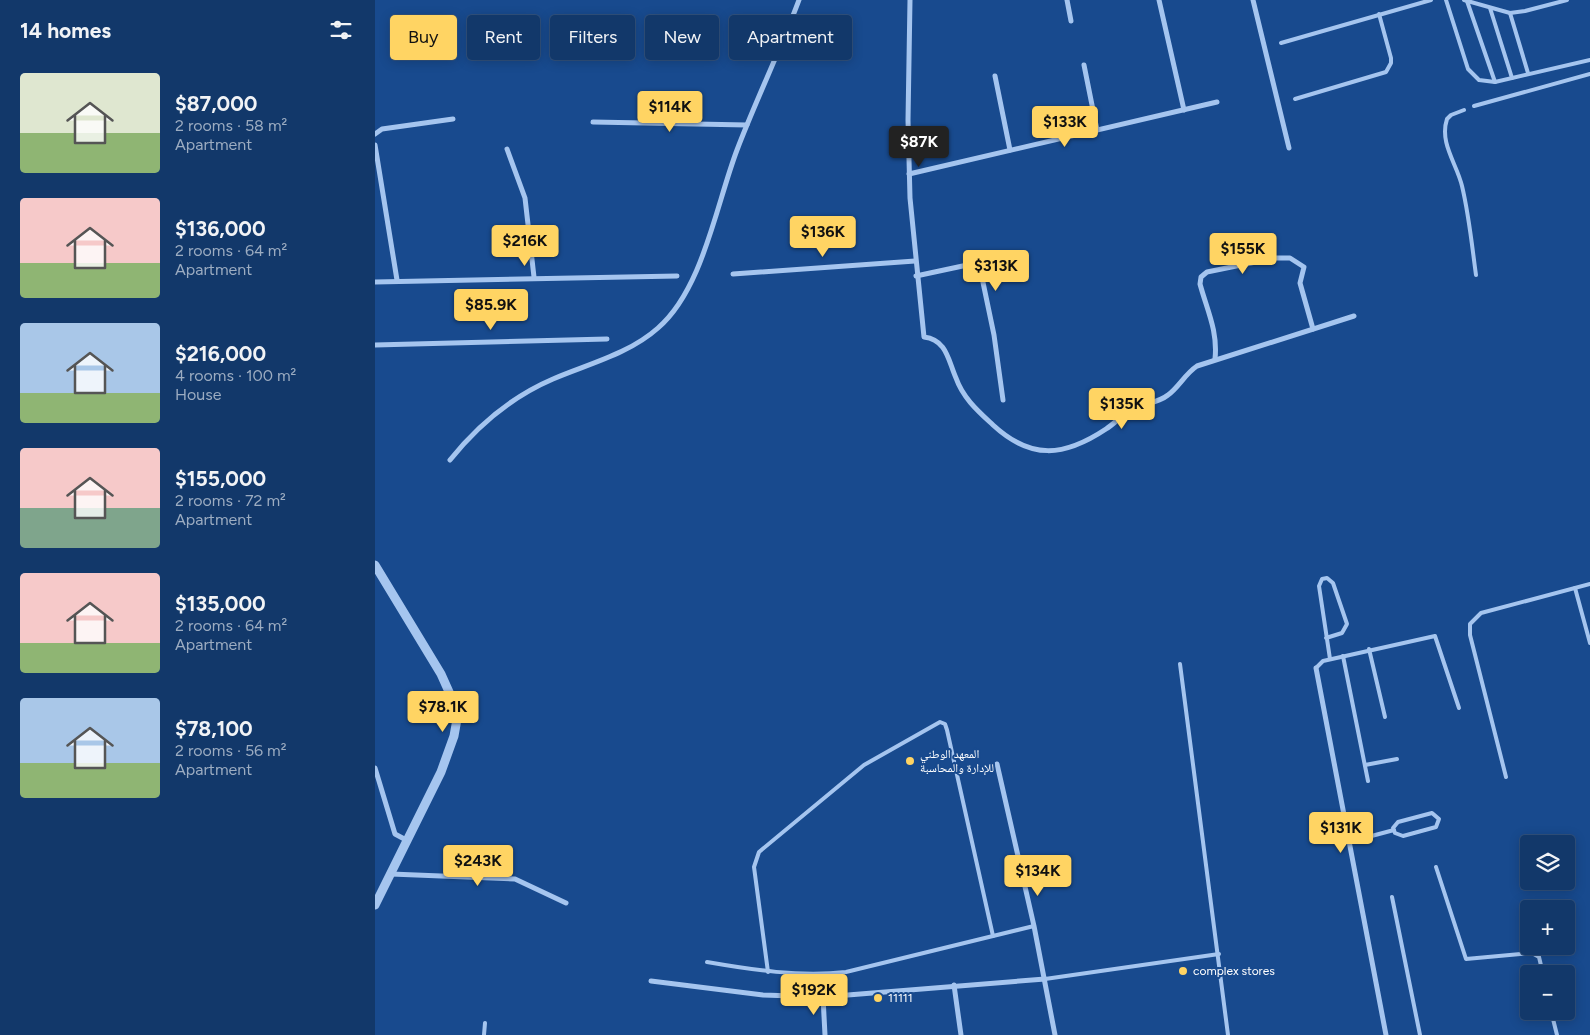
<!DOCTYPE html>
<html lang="en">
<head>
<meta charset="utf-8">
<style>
  :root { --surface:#12386a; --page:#1b3f70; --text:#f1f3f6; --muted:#9cacc1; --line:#31527e; --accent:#ffd463 }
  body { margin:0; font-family:Figtree,"Noto Naskh Arabic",sans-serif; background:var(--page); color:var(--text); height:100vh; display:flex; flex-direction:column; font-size:19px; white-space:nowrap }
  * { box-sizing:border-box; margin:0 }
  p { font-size:16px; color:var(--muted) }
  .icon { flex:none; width:28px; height:28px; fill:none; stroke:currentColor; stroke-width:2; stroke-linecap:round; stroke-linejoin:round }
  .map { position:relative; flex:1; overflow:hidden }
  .side { display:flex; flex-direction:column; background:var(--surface); width:375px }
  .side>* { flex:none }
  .banner { position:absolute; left:15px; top:15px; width:475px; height:45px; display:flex; gap:10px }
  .tools { position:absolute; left:1145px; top:835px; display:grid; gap:10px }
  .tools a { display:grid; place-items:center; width:55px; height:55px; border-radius:5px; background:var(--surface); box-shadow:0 2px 12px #0003,0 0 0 1px var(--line); font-size:25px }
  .price { position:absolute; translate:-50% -42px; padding:0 11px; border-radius:5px; background:var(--accent); color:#111; font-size:16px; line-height:32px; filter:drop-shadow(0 1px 2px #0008) }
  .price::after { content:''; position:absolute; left:50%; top:30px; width:15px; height:11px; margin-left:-8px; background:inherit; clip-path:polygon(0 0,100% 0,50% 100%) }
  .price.current { background:#222; color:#fff }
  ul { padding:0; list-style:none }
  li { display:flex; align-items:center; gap:15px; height:125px; padding:0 20px }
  li span { display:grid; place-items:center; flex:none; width:140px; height:100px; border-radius:5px; color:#555 }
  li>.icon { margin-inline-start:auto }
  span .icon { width:60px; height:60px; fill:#fffc; stroke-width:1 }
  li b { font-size:21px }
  h2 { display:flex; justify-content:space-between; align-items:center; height:60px; padding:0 20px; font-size:21px }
  .tag { padding:0 18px; border-radius:5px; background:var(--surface); box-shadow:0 2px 12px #0003,0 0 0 1px var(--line); font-size:18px; line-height:45px }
  .tag.current { background:var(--accent); color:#111 }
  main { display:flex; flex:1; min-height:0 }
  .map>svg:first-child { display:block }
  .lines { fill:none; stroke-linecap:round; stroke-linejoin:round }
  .service { stroke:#a5c5ef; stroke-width:4 }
  .minor { stroke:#a5c5ef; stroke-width:5 }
  .tertiary { stroke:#a5c5ef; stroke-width:9 }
  .poi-dot { fill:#ffd463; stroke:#184a8e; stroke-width:2 }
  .labels { text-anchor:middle; stroke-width:4; stroke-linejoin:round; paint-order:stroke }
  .poi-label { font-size:12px; fill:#fff; stroke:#184a8e; text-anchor:start }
</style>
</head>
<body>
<main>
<section class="side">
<h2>14 homes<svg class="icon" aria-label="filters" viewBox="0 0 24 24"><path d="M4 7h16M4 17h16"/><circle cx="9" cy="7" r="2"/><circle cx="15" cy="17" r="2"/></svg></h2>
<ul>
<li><span style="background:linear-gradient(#dfe7d0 60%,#8fb573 0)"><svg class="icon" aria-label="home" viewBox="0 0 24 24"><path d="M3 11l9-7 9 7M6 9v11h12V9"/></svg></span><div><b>$87,000</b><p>2 rooms · 58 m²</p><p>Apartment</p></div></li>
<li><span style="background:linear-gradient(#f6c9c9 65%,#8fb573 0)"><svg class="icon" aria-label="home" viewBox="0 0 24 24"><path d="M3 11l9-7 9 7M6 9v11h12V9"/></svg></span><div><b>$136,000</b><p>2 rooms · 64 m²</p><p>Apartment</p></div></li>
<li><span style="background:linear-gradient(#a9c7e8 70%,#8fb573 0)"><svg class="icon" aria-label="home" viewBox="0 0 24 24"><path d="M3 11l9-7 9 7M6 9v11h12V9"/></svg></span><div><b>$216,000</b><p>4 rooms · 100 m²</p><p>House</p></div></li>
<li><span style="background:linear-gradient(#f6c9c9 60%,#7fa58c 0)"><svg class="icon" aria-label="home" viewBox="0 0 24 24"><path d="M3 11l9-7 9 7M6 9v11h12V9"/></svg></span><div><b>$155,000</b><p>2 rooms · 72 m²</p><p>Apartment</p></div></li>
<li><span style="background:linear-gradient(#f6c9c9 70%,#8fb573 0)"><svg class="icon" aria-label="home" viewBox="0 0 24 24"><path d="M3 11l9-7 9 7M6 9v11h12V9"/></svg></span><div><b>$135,000</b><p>2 rooms · 64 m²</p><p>Apartment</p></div></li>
<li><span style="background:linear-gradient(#a9c7e8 65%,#8fb573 0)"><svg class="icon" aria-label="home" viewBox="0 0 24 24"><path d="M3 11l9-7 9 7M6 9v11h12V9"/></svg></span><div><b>$78,100</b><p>2 rooms · 56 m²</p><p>Apartment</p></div></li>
</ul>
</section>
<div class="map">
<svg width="1215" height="1035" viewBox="0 0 1215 1035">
  <rect width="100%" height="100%" fill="#184a8e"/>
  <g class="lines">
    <g class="service">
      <path d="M 1071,0 L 1093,69 L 1104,80 L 1120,82 L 1215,60"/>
      <path d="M 1089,0 L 1135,13 L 1150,11 L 1192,0"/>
      <path d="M 1092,1 L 1120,82"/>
      <path d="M 1115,8 L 1137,78"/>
      <path d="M 1135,13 L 1153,73"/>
      <path d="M 906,43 L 1056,0"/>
      <path d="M 920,99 L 1011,72 L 1016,63 L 1016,58 L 1004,14"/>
      <path d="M 1099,106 L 1215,74"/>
      <path d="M 1089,110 L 1076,115 L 1072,119 C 1064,143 1082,164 1087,186 C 1094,215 1097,246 1101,275"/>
      <path d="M 1200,588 L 1215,643"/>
      <path d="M 951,638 L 967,633 L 972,624 L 958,583 L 952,578 L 947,579 L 944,586 L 955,659"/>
      <path d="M 994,649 L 1010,717"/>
      <path d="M 968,656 L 993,781"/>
      <path d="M 805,664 L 853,1035"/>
      <path d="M 941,668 L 948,661 L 1060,636 L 1084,708"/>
      <path d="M 990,765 L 1022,759"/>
      <path d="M 1131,777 L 1095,635 L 1095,624 L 1106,613 L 1215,584"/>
      <path d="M 1057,813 L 1064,819 L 1061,827 L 1028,836 L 1020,833 L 1018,828 L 1023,822 Z"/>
      <path d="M 974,842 L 1019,830"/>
      <path d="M 1061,867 L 1091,959 L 1157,953 L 1164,957 L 1168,974"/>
      <path d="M 1017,897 L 1045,1035"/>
      <path d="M 332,962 C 378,970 424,977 471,972 L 659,926"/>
      <path d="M 393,972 L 379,867 L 384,852 L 489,765 L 565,722 L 570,724 L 572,730 L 618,936"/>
      <path d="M 670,979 L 844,954"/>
      <path d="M 1176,1011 L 1182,1035"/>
      <path d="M 109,1035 L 110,1023"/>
    </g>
    <g class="minor">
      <path d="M 535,0 L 533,120 L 535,198 L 549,337 C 572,340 573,360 581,378 C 588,398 603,411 618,425 C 656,460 689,457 731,429 C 739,424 746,416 754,411 C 767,403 782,404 793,395 C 804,387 810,374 822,366 L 979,316"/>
      <path d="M 692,0 L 696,21"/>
      <path d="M 784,0 L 809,110"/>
      <path d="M 878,0 L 914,148"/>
      <path d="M 709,65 L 722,130"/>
      <path d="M 620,76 L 635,150"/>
      <path d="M 218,122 L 372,125"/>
      <path d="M 0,134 L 7,129 L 78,119"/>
      <path d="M 0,145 L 22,280"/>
      <path d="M 132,149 L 150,198 L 159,277"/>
      <path d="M 534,174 L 842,102"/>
      <path d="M 358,274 L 540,261"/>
      <path d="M 541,276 L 597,264 L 605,268 L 619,335 L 628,400"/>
      <path d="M 0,282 L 302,276"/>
      <path d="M 0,345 L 232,339"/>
      <path d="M 840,359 C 843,331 832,310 825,284 L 826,277 L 832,272 L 901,258 L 915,258 L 929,267 L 925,283 L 938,329"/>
      <path d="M 75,460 C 103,425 136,397 178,379 C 213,364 254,354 283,328 C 328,289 341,205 362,150 C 381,100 405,51 424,0"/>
      <path d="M 941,668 L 1011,1035"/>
      <path d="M 622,764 L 659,926 L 680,1035"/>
      <path d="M 0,768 L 20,834 L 33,841"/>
      <path d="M 16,874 L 140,879 L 191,903"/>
      <path d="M 276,981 L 388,995 L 448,997 L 670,979"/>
      <path d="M 579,985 L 586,1035"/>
      <path d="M 448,997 L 450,1035"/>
    </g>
    <path class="tertiary" d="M 0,565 L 66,674 L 79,703 L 82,719 L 79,736 L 66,772 L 0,905"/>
  </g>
  <g class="poi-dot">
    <circle cx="535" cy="761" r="5"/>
    <circle cx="808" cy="971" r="5"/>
    <circle cx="503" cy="998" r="5"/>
  </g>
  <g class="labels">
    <g class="poi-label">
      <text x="545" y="758">المعهد الوطني<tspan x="545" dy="14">للإدارة والمحاسبة</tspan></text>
      <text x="818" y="975">complex stores</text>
      <text x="513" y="1002">11111</text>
    </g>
  </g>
</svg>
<div class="tools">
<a><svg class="icon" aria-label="layers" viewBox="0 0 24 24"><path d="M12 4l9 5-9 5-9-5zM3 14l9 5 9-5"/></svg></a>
<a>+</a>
<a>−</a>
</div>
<b class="price" style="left:295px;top:133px">$114K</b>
<b class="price" style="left:690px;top:148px">$133K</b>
<b class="price current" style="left:544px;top:168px">$87K</b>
<b class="price" style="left:448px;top:258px">$136K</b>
<b class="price" style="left:150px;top:267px">$216K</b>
<b class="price" style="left:868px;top:275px">$155K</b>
<b class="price" style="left:621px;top:292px">$313K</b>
<b class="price" style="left:116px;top:331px">$85.9K</b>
<b class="price" style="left:747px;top:430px">$135K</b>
<b class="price" style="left:68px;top:733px">$78.1K</b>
<b class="price" style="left:966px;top:854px">$131K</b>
<b class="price" style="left:103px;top:887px">$243K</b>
<b class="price" style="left:663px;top:897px">$134K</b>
<b class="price" style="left:439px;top:1016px">$192K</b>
<div class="banner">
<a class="tag current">Buy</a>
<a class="tag">Rent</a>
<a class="tag">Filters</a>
<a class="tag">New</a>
<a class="tag">Apartment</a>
</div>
</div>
</main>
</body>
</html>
